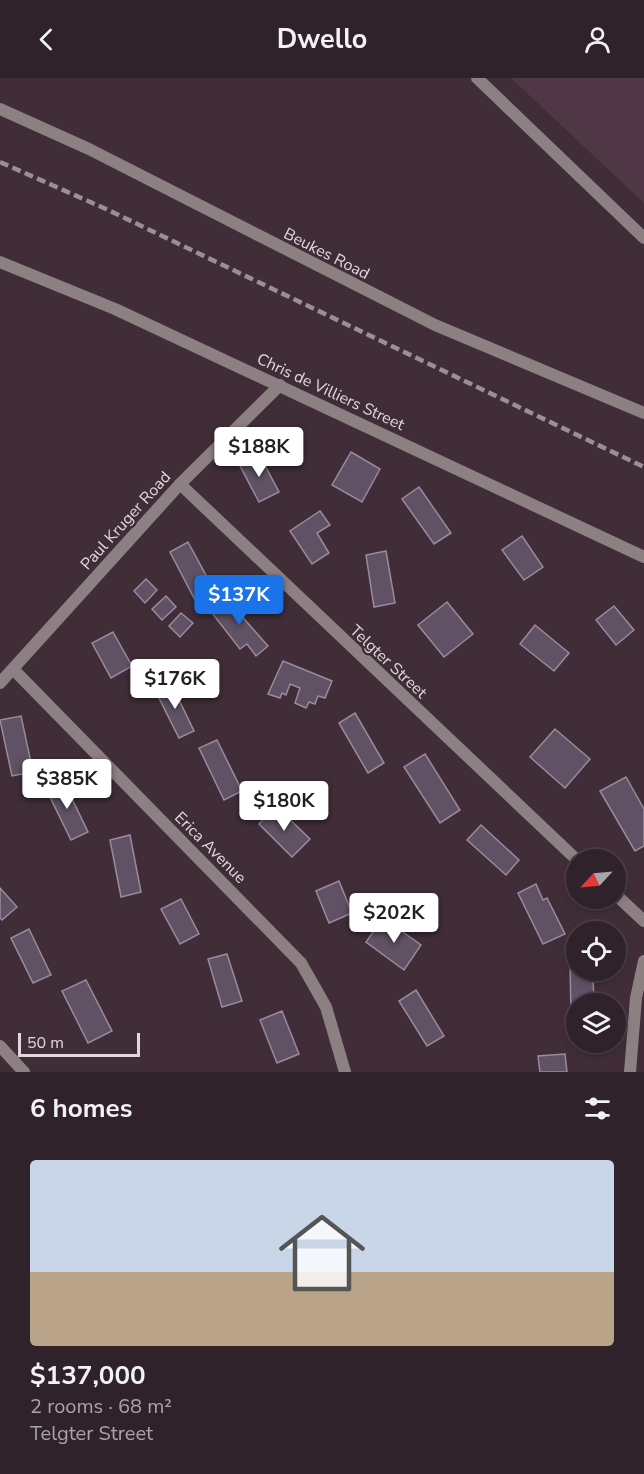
<!DOCTYPE html>
<html lang="en">
<head>
<meta charset="utf-8">
<style>
  :root { --surface:#30222a; --page:#3c2f36; --text:#f1f3f6; --muted:#a8a4a8; --line:#4b3f47; --accent:#1a73e8 }
  body { margin:0; font-family:"Nunito Sans",sans-serif; background:var(--page); color:var(--text); height:100vh; display:flex; flex-direction:column; font-size:22px; white-space:nowrap }
  * { box-sizing:border-box; margin:0 }
  p { font-size:20px; color:var(--muted) }
  .icon { flex:none; width:33px; height:33px; fill:none; stroke:currentColor; stroke-width:2; stroke-linecap:round; stroke-linejoin:round }
  .map { position:relative; height:994px; overflow:hidden }
  .drawer { display:flex; flex-direction:column; background:var(--surface); flex:1 }
  .drawer>* { flex:none }
  .needle { width:39px; rotate:244deg }
  .controls { position:absolute; left:566px; top:771px; display:grid; gap:12px }
  .controls a { display:grid; place-items:center; width:60px; height:60px; border-radius:50%; background:var(--surface); box-shadow:0 3px 9px #0003,0 0 0 2px var(--line); font-size:30px }
  .scale { position:absolute; left:18px; bottom:15px; width:122px; box-sizing:border-box; padding-left:6px; border:3px solid #e2d6dd; border-top:0; font-size:16px; line-height:21px; white-space:nowrap; color:#e2d6dd; -webkit-text-stroke:4px #402d38; paint-order:stroke }
  .price { position:absolute; translate:-50% -51px; padding:0 14px; border-radius:6px; background:#fff; color:#222; font-size:20px; line-height:39px; filter:drop-shadow(0 2px 3px #0008) }
  .price::after { content:''; position:absolute; left:50%; top:36px; width:18px; height:14px; margin-left:-9px; background:inherit; clip-path:polygon(0 0,100% 0,50% 100%) }
  .price.selected { background:var(--accent); color:#fff }
  ul { padding:0; list-style:none }
  li { display:grid; align-content:center; gap:12px; height:318px; padding:0 30px }
  li+li { border-top:2px solid var(--line) }
  li span { display:grid; place-items:center; height:186px; border-radius:6px; color:#555 }
  li>.icon { margin-inline-start:auto }
  span .icon { width:108px; height:108px; fill:#fffc; stroke-width:1 }
  li b { font-size:26px }
  h2 { display:flex; justify-content:space-between; align-items:center; height:72px; padding:0 30px; font-size:26px }
  header { display:flex; justify-content:space-between; align-items:center; height:78px; padding:0 30px; background:var(--surface); font-size:27px; font-weight:700 }
  .map>svg:first-child { display:block }
  .built { fill:#4f3745 }
  .building { fill:#605264; stroke:#998a9d; stroke-width:1.5 }
  .lines { fill:none; stroke-linecap:round; stroke-linejoin:round }
  .minor { stroke:#8d8082; stroke-width:12 }
  .rail { stroke:#9c8d96; stroke-width:4.5; stroke-dasharray:9 4.5; stroke-linecap:butt }
  .labels { text-anchor:middle; stroke-width:5; stroke-linejoin:round; paint-order:stroke }
  .street-label { font-size:16px; fill:#e2d6dd; stroke:#402d38 }
</style>
</head>
<body>
<header><svg class="icon" aria-label="back" viewBox="0 0 24 24"><path d="M15 5l-7 7 7 7"/></svg>Dwello<svg class="icon" aria-label="person" viewBox="0 0 24 24"><circle cx="12" cy="8" r="4"/><path d="M4 21q1-7 8-7t8 7"/></svg></header>
<div class="map">
<svg width="644" height="994" viewBox="0 0 644 994">
  <rect width="100%" height="100%" fill="#402d38"/>
  <path class="built" d="M 511,0 L 644,0 L 644,125 Z"/>
  <g class="building">
    <path d="M 351,374 L 380,391 L 362,424 L 332,407 Z"/>
    <path d="M 259,376 L 279,414 L 259,424 L 239,386 Z"/>
    <path d="M 419,409 L 451,455 L 434,466 L 402,421 Z"/>
    <path d="M 320,433 L 330,447 L 317,455 L 329,475 L 312,486 L 290,453 Z"/>
    <path d="M 522,458 L 543,489 L 524,502 L 502,472 Z"/>
    <path d="M 188,464 L 214,512 L 195,522 L 170,474 Z"/>
    <path d="M 386,473 L 395,525 L 374,529 L 366,477 Z"/>
    <path d="M 146,501 L 157,512 L 145,525 L 134,513 Z"/>
    <path d="M 242,516 L 249,526 L 238,534 L 268,568 L 256,578 L 247,566 L 240,571 L 212,535 Z"/>
    <path d="M 166,518 L 176,529 L 162,542 L 152,531 Z"/>
    <path d="M 447,524 L 473,556 L 444,579 L 418,547 Z"/>
    <path d="M 614,528 L 634,552 L 616,567 L 596,542 Z"/>
    <path d="M 181,535 L 193,545 L 180,559 L 169,548 Z"/>
    <path d="M 535,547 L 569,575 L 554,593 L 520,566 Z"/>
    <path d="M 113,554 L 132,588 L 111,600 L 92,565 Z"/>
    <path d="M 283,583 L 332,603 L 325,620 L 318,618 L 315,626 L 309,624 L 306,630 L 295,625 L 300,610 L 290,606 L 286,617 L 282,615 L 280,620 L 268,616 Z"/>
    <path d="M 171,605 L 194,653 L 179,660 L 155,612 Z"/>
    <path d="M 355,635 L 384,685 L 368,695 L 339,645 Z"/>
    <path d="M 21,638 L 33,694 L 12,698 L 0,642 Z"/>
    <path d="M 555,651 L 590,681 L 565,710 L 530,679 Z"/>
    <path d="M 217,662 L 242,713 L 224,722 L 199,670 Z"/>
    <path d="M 425,676 L 460,732 L 440,745 L 404,689 Z"/>
    <path d="M 626,699 L 644,731 L 644,768 L 635,773 L 600,713 Z"/>
    <path d="M 63,702 L 88,754 L 71,762 L 46,711 Z"/>
    <path d="M 276,728 L 310,761 L 292,779 L 259,746 Z"/>
    <path d="M 481,747 L 519,782 L 506,797 L 467,762 Z"/>
    <path d="M 130,757 L 141,814 L 121,819 L 110,762 Z"/>
    <path d="M 339,803 L 352,835 L 329,845 L 316,813 Z"/>
    <path d="M 536,806 L 543,822 L 547,820 L 565,856 L 543,866 L 518,815 Z"/>
    <path d="M 0,810 L 17,829 L 2,842 L 0,840 Z"/>
    <path d="M 181,821 L 199,856 L 180,866 L 161,831 Z"/>
    <path d="M 383,840 L 421,867 L 404,892 L 366,864 Z"/>
    <path d="M 29,851 L 51,897 L 33,905 L 11,860 Z"/>
    <path d="M 227,876 L 242,923 L 222,929 L 208,881 Z"/>
    <path d="M 570,885 L 576,885 L 576,892 L 590,892 L 590,899 L 593,899 L 594,926 L 576,926 L 576,949 L 575,935 L 571,935 Z"/>
    <path d="M 86,902 L 112,953 L 88,965 L 62,913 Z"/>
    <path d="M 416,912 L 444,958 L 427,968 L 399,923 Z"/>
    <path d="M 282,933 L 299,976 L 277,985 L 260,942 Z"/>
    <path d="M 565,976 L 567,994 L 540,994 L 538,978 Z"/>
  </g>
  <g class="lines">
    <g class="minor">
      <path d="M 477,0 L 644,160"/>
      <path d="M 0,31 L 89,71 L 435,247 L 644,335"/>
      <path d="M 0,184 L 115,231 L 644,479"/>
      <path d="M 180,406 L 577,782"/>
      <path d="M 13,591 L 301,885 L 326,929 L 345,994"/>
      <path d="M 0,605 L 180,406 L 280,307"/>
      <path d="M 615,816 L 644,843"/>
      <path d="M 0,968 L 24,994"/>
      <path d="M 630,994 L 636,920 L 644,883"/>
    </g>
    <path class="rail" d="M 0,84 L 106,131 L 644,389"/>
  </g>
  <g class="labels">
    <g class="street-label">
      <text transform="translate(327 175) rotate(27)" y="6">Beukes Road</text>
      <text transform="translate(331 313) rotate(25)" y="6">Chris de Villiers Street</text>
      <text transform="translate(125 442) rotate(-48)" y="6">Paul Kruger Road</text>
      <text transform="translate(389 583) rotate(43)" y="6">Telgter Street</text>
      <text transform="translate(211 769) rotate(45)" y="6">Erica Avenue</text>
    </g>
  </g>
</svg>
<div class="controls">
<a><svg class="needle" viewBox="-14 -14 28 28"><path d="M0-13l5 13h-10z" fill="#e53935"/><path d="M0 13l5-13h-10z" fill="#a8a4a8"/></svg></a>
<a><svg class="icon" aria-label="locate" viewBox="0 0 24 24"><circle cx="12" cy="12" r="6"/><path d="M12 2v4M12 18v4M2 12h4M18 12h4"/></svg></a>
<a><svg class="icon" aria-label="layers" viewBox="0 0 24 24"><path d="M12 4l9 5-9 5-9-5zM3 14l9 5 9-5"/></svg></a>
</div>
<div class="scale">50 m</div>
<b class="price" style="left:259px;top:400px">$188K</b>
<b class="price selected" style="left:239px;top:548px">$137K</b>
<b class="price" style="left:175px;top:632px">$176K</b>
<b class="price" style="left:67px;top:732px">$385K</b>
<b class="price" style="left:284px;top:754px">$180K</b>
<b class="price" style="left:394px;top:866px">$202K</b>
</div>
<section class="drawer">
<h2>6 homes<svg class="icon" aria-label="filters" viewBox="0 0 24 24"><path d="M4 7h16M4 17h16"/><circle cx="9" cy="7" r="2"/><circle cx="15" cy="17" r="2"/></svg></h2>
<ul>
<li><span style="background:linear-gradient(#c9d6e8 60%,#b9a48a 0)"><svg class="icon" aria-label="home" viewBox="0 0 24 24"><path d="M3 11l9-7 9 7M6 9v11h12V9"/></svg></span><div><b>$137,000</b><p>2 rooms · 68 m²</p><p>Telgter Street</p></div></li>
</ul>
</section>
</body>
</html>
